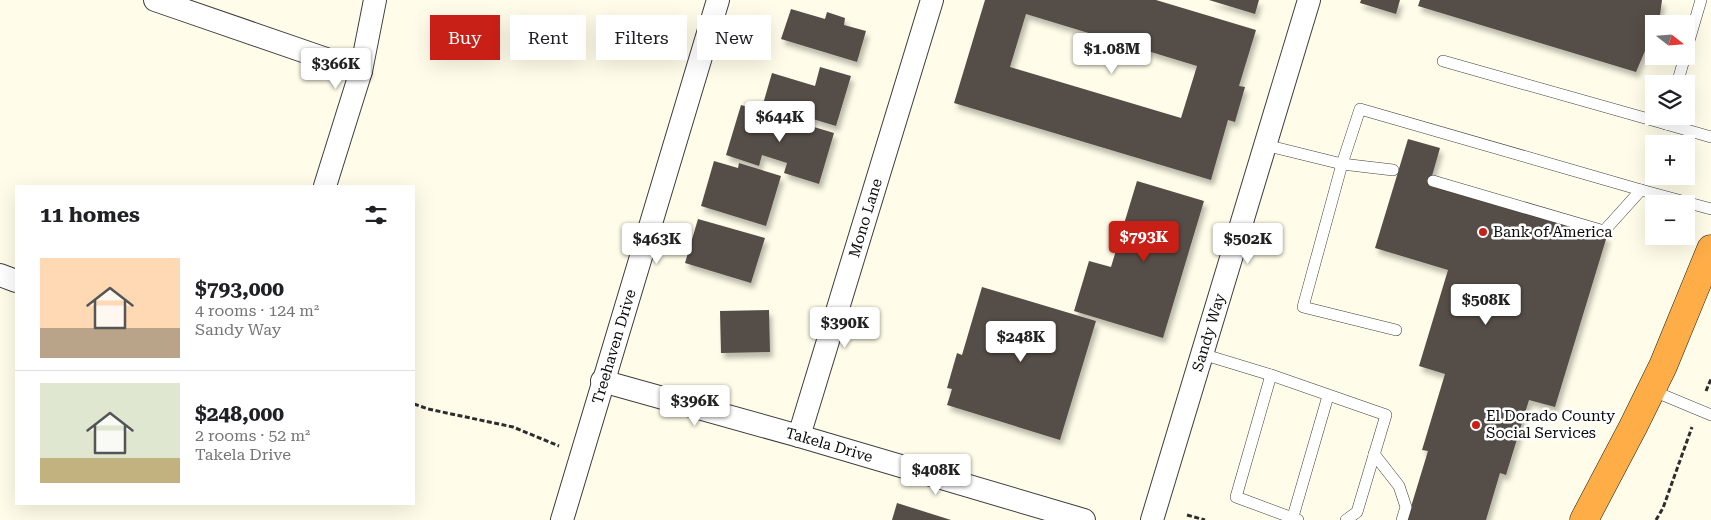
<!DOCTYPE html>
<html lang="en">
<head>
<meta charset="utf-8">
<style>
  :root { --surface:#fff; --page:#f2f2f2; --text:#202124; --muted:#757577; --line:#e0e0e0; --accent:#c81f16 }
  body { margin:0; font-family:"Roboto Serif",serif; background:var(--page); color:var(--text); height:100vh; display:flex; flex-direction:column; font-size:19px; white-space:nowrap }
  * { box-sizing:border-box; margin:0 }
  p { font-size:16px; color:var(--muted) }
  .icon { flex:none; width:28px; height:28px; fill:none; stroke:currentColor; stroke-width:2; stroke-linecap:round; stroke-linejoin:round }
  .map { position:relative; flex:1; overflow:hidden }
  .side { position:absolute; left:15px; top:185px; width:400px; height:320px; display:flex; flex-direction:column; background:var(--surface); border-radius:0px; box-shadow:0 5px 20px #0002 }
  .side>* { flex:none }
  .hud { position:absolute; left:430px; top:15px; width:475px; height:45px; display:flex; gap:10px }
  .needle { width:32px; rotate:107deg }
  .fabs { position:absolute; left:1645px; top:15px; display:grid; gap:10px }
  .fabs a { display:grid; place-items:center; width:50px; height:50px; border-radius:0px; background:var(--surface); box-shadow:0 5px 20px #0002; font-size:25px }
  .price { position:absolute; translate:-50% -42px; padding:0 11px; border-radius:5px; background:#fff; color:#222; font-size:16px; line-height:32px; filter:drop-shadow(0 1px 2px #0008) }
  .price::after { content:''; position:absolute; left:50%; top:30px; width:15px; height:11px; margin-left:-8px; background:inherit; clip-path:polygon(0 0,100% 0,50% 100%) }
  .price.on { background:var(--accent); color:#fff }
  ul { padding:0; list-style:none }
  li { display:flex; align-items:center; gap:15px; height:125px; padding:0 25px }
  li+li { border-top:1px solid var(--line) }
  li span { display:grid; place-items:center; flex:none; width:140px; height:100px; border-radius:0px; color:#555 }
  li>.icon { margin-inline-start:auto }
  span .icon { width:60px; height:60px; fill:#fffc; stroke-width:1 }
  li b { font-size:21px }
  h2 { display:flex; justify-content:space-between; align-items:center; height:60px; padding:0 25px; font-size:21px }
  .chip { padding:0 18px; border-radius:0px; background:var(--surface); box-shadow:0 5px 20px #0002; font-size:18px; line-height:45px }
  .chip.on { background:var(--accent); color:#fff }
  .map>svg:first-child { display:block }
  .building { fill:#554d46; fill-rule:evenodd; filter:url(#shadow) }
  .lines { fill:none; stroke-linecap:round; stroke-linejoin:round }
  .lane-casing { stroke:#3e3e3e; stroke-width:12 }
  .street-casing { stroke:#3e3e3e; stroke-width:24 }
  .highway-casing { stroke:#1c1c1c; stroke-width:29 }
  .path { stroke:#2d2d2d; stroke-width:3; stroke-dasharray:5 2.5; stroke-linecap:butt }
  .lane { stroke:#fff; stroke-width:11 }
  .street { stroke:#fff; stroke-width:22 }
  .highway { stroke:#ffad47; stroke-width:28 }
  .poi-dot { fill:#c81f16; stroke:#fff; stroke-width:2 }
  .labels { text-anchor:middle; stroke-width:5; stroke-linejoin:round; paint-order:stroke }
  .street-label { font-size:15px; fill:#0b0b0b; stroke:#fff }
  .poi-label { font-size:15px; fill:#0b0b0b; stroke:#fff; text-anchor:start }
</style>
</head>
<body>
<div class="map">
<svg width="1711" height="520" viewBox="0 0 1711 520">
  <defs>
    <filter id="shadow"><feDropShadow dx="3" dy="5.5" stdDeviation="2.5" flood-color="#0004"/></filter>
  </defs>
  <rect width="100%" height="100%" fill="#fffde9"/>
  <g class="building">
    <path d="M 985,0 L 1156,0 L 1256,30 L 1239,86 L 1245,87 L 1235,122 L 1228,120 L 1211,180 L 954,103 ZM 1026,14 L 1197,66 L 1181,118 L 1010,67 Z"/>
    <path d="M 1209,0 L 1259,0 L 1255,14 Z"/>
    <path d="M 1361,0 L 1400,0 L 1396,14 L 1360,3 Z"/>
    <path d="M 1420,0 L 1662,0 L 1660,15 L 1656,24 L 1654,24 L 1654,30 L 1636,72 L 1418,6 Z"/>
    <path d="M 791,9 L 825,19 L 827,12 L 845,18 L 844,25 L 866,31 L 857,62 L 781,39 Z"/>
    <path d="M 820,67 L 851,76 L 836,126 L 763,104 L 772,73 L 815,86 Z"/>
    <path d="M 741,105 L 834,133 L 819,184 L 784,173 L 787,163 L 762,155 L 759,166 L 726,155 Z"/>
    <path d="M 1408,139 L 1440,148 L 1430,183 L 1607,236 L 1555,407 L 1529,400 L 1506,475 L 1500,473 L 1486,520 L 1407,520 L 1428,451 L 1422,450 L 1445,374 L 1419,366 L 1448,270 L 1375,248 Z"/>
    <path d="M 714,161 L 738,168 L 739,163 L 781,176 L 766,226 L 701,206 Z"/>
    <path d="M 1137,181 L 1204,201 L 1163,338 L 1074,311 L 1089,261 L 1111,267 Z"/>
    <path d="M 698,219 L 765,238 L 751,283 L 685,263 Z"/>
    <path d="M 982,287 L 1096,321 L 1060,440 L 947,405 L 952,389 L 947,388 L 957,353 L 962,355 Z"/>
    <path d="M 769,310 L 770,352 L 721,353 L 720,311 Z"/>
    <path d="M 897,503 L 951,520 L 892,520 Z"/>
  </g>
  <g class="lines">
    <g class="lane-casing">
      <g id="lane">
        <path d="M 1686,51 L 1701,0"/>
        <path d="M 1443,61 L 1666,124 L 1668,116"/>
        <path d="M 1677,84 L 1685,56"/>
        <path d="M 1666,124 L 1711,137"/>
        <path d="M 1265,145 L 1342,164 L 1393,170"/>
        <path d="M 1433,181 L 1604,231 L 1641,190 L 1711,209"/>
        <path d="M 1396,330 L 1303,307 L 1342,164 L 1360,109 L 1641,190"/>
        <path d="M 1202,354 L 1271,375 L 1386,415 L 1357,512 L 1346,520"/>
        <path d="M 1271,375 L 1236,497 L 1298,520"/>
        <path d="M 1651,390 L 1711,415"/>
        <path d="M 1374,454 L 1399,486 L 1406,507 L 1402,520"/>
        <path d="M 1292,520 L 1328,396"/>
      </g>
    </g>
    <g class="street-casing">
      <g id="street">
        <path d="M 155,0 L 361,71"/>
        <path d="M 325,186 L 361,71 L 375,0"/>
        <path d="M 0,275 L 16,281"/>
        <path id="s1" d="M 602,381 L 799,436 L 1084,520"/>
        <path id="s2" d="M 799,436 L 932,0"/>
        <path id="s3" d="M 562,520 L 718,0"/>
        <path id="s4" d="M 1152,520 L 1309,0"/>
      </g>
    </g>
    <g class="highway-casing">
      <path id="highway" d="M 1584,520 L 1633,427 L 1663,366 L 1711,249"/>
    </g>
    <g class="path">
      <path d="M 1706,391 L 1711,379"/>
      <path d="M 414,404 L 428,409 L 513,427 L 559,446"/>
      <path d="M 1187,515 L 1205,520"/>
      <path d="M 1656,520 L 1663,508 L 1692,427"/>
    </g>
    <use href="#lane" class="lane"/>
    <use href="#street" class="street"/>
    <use href="#highway" class="highway"/>
  </g>
  <g class="poi-dot">
    <circle cx="1483" cy="232" r="5"/>
    <circle cx="1476" cy="425" r="5"/>
  </g>
  <g class="labels">
    <g class="street-label">
      <text dy="5" stroke="none"><textPath href="#s2" startOffset="228">Mono Lane</textPath></text>
      <text dy="5" stroke="none"><textPath href="#s4" startOffset="196">Sandy Way</textPath></text>
      <text dy="5" stroke="none"><textPath href="#s3" startOffset="181">Treehaven Drive</textPath></text>
      <text dy="5" stroke="none"><textPath href="#s1" startOffset="236">Takela Drive</textPath></text>
    </g>
    <g class="poi-label">
      <text x="1493" y="237">Bank of America</text>
      <text x="1486" y="421">El Dorado County<tspan x="1486" dy="17">Social Services</tspan></text>
    </g>
  </g>
</svg>
<div class="fabs">
<a><svg class="needle" viewBox="-14 -14 28 28"><path d="M0-13l5 13h-10z" fill="#e53935"/><path d="M0 13l5-13h-10z" fill="#757577"/></svg></a>
<a><svg class="icon" aria-label="layers" viewBox="0 0 24 24"><path d="M12 4l9 5-9 5-9-5zM3 14l9 5 9-5"/></svg></a>
<a>+</a>
<a>−</a>
</div>
<b class="price" style="left:1112px;top:75px">$1.08M</b>
<b class="price" style="left:336px;top:90px">$366K</b>
<b class="price" style="left:780px;top:143px">$644K</b>
<b class="price on" style="left:1144px;top:263px">$793K</b>
<b class="price" style="left:657px;top:265px">$463K</b>
<b class="price" style="left:1248px;top:265px">$502K</b>
<b class="price" style="left:1486px;top:326px">$508K</b>
<b class="price" style="left:845px;top:349px">$390K</b>
<b class="price" style="left:1021px;top:363px">$248K</b>
<b class="price" style="left:695px;top:427px">$396K</b>
<b class="price" style="left:936px;top:496px">$408K</b>
<div class="hud">
<a class="chip on">Buy</a>
<a class="chip">Rent</a>
<a class="chip">Filters</a>
<a class="chip">New</a>
</div>
<section class="side">
<h2>11 homes<svg class="icon" aria-label="filters" viewBox="0 0 24 24"><path d="M4 7h16M4 17h16"/><circle cx="9" cy="7" r="2"/><circle cx="15" cy="17" r="2"/></svg></h2>
<ul>
<li><span style="background:linear-gradient(#ffd9b3 70%,#b9a48a 0)"><svg class="icon" aria-label="home" viewBox="0 0 24 24"><path d="M3 11l9-7 9 7M6 9v11h12V9"/></svg></span><div><b>$793,000</b><p>4 rooms · 124 m²</p><p>Sandy Way</p></div></li>
<li><span style="background:linear-gradient(#dfe7d0 75%,#c2b280 0)"><svg class="icon" aria-label="home" viewBox="0 0 24 24"><path d="M3 11l9-7 9 7M6 9v11h12V9"/></svg></span><div><b>$248,000</b><p>2 rooms · 52 m²</p><p>Takela Drive</p></div></li>
</ul>
</section>
</div>
</body>
</html>
